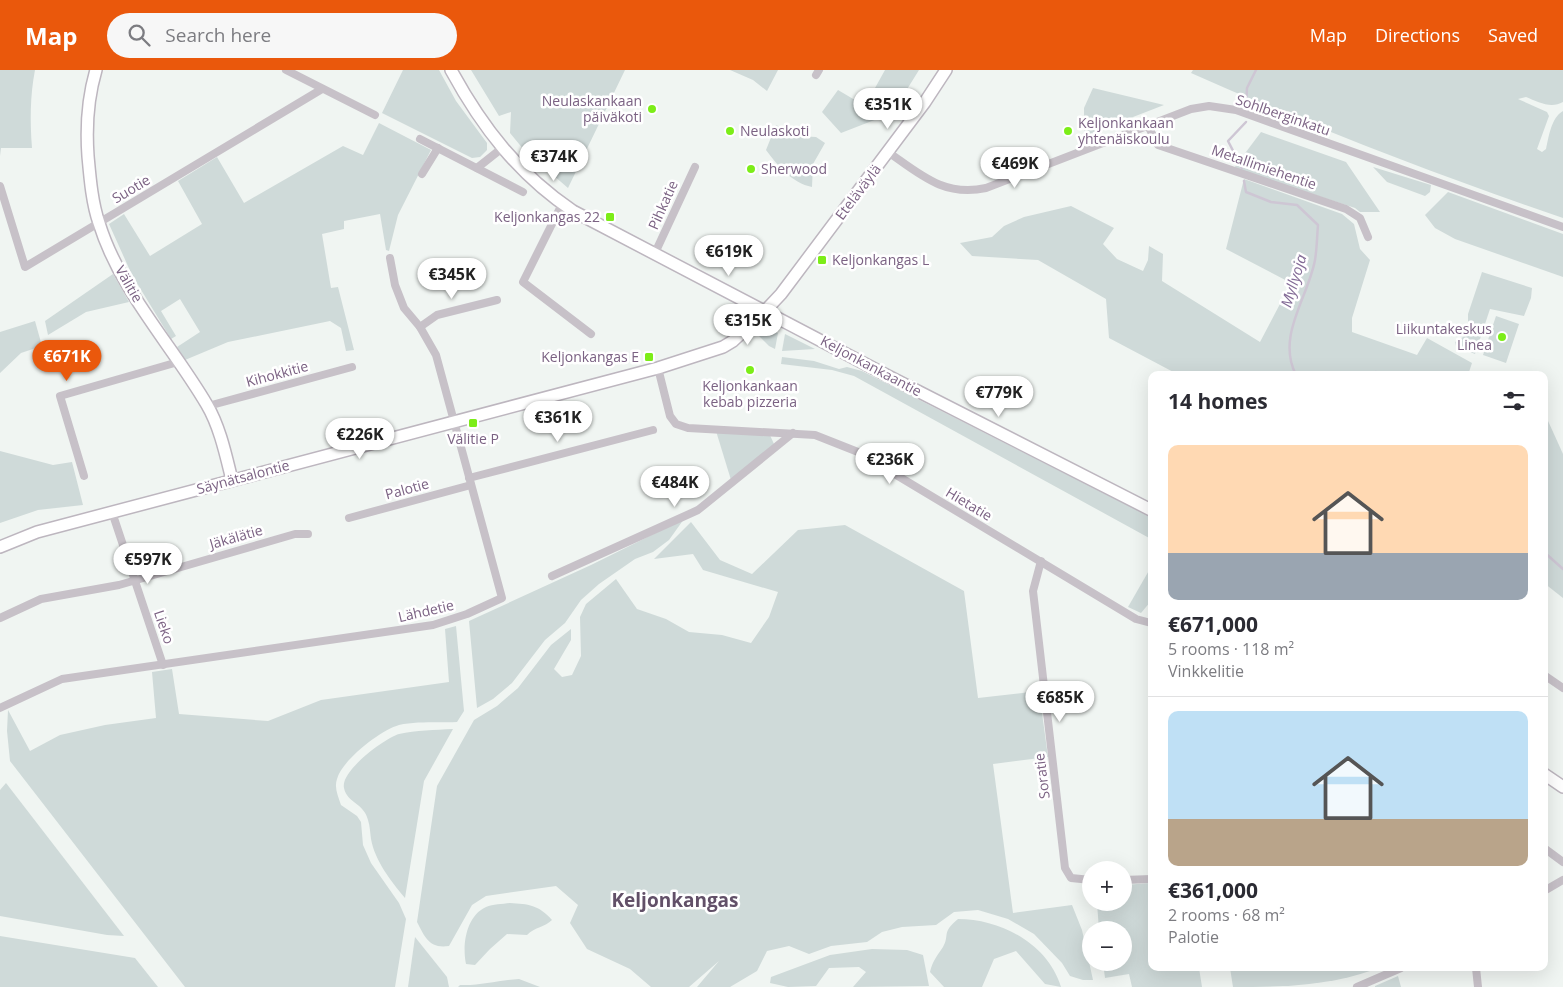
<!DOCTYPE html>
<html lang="en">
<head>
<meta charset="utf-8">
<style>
  :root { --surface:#fff; --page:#f7f7f7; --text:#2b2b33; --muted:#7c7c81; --line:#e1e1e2; --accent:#ea580c }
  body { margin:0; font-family:"Open Sans",sans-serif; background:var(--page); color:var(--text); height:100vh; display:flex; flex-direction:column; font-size:19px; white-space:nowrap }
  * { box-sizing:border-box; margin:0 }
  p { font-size:16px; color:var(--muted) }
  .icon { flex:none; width:28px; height:28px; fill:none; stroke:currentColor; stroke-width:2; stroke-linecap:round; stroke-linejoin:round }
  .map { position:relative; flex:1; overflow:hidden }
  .panel { position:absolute; left:1148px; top:301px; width:400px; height:600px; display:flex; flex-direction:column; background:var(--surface); border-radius:10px; box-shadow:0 5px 20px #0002 }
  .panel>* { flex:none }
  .buttons { position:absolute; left:1082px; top:791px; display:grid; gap:10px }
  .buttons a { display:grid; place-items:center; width:50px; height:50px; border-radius:50%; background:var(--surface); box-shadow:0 5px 20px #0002; font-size:25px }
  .price { position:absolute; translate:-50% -42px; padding:0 11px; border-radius:18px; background:#fff; color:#222; font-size:16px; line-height:32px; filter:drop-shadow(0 1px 2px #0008) }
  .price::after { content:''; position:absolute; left:50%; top:30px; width:15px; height:11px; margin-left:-8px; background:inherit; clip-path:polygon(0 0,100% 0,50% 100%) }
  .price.current { background:var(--accent); color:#fff }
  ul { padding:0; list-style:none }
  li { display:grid; align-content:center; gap:10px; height:265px; padding:0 20px }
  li+li { border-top:1px solid var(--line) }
  li span { display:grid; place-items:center; height:155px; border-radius:10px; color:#555 }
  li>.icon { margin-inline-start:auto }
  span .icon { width:90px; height:90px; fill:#fffc; stroke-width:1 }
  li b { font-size:21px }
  h2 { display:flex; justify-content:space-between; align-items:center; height:60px; padding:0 20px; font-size:21px }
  header { display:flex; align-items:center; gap:30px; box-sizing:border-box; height:70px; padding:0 25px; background:var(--accent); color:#fff }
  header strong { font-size:24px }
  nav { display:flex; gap:28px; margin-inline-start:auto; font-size:18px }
  .search { width:350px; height:45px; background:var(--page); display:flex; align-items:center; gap:12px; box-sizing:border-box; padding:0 18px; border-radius:28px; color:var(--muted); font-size:19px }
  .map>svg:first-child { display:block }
  .green { fill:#cfdad9 }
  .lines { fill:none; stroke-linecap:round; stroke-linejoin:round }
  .stream { stroke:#cec6d4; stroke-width:2.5 }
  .secondary-casing { stroke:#bdb6bf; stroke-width:14 }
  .street { stroke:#c7c1c8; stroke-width:8 }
  .secondary { stroke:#fff; stroke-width:11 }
  .poi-dot { fill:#7ced18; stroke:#fff; stroke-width:2 }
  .labels { text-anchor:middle; stroke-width:5; stroke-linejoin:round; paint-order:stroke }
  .poi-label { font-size:14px; fill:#7b6283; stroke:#fff; text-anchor:end }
  .street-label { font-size:14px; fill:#7b6283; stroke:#fff }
  .water-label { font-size:15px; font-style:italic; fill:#836b96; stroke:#fff }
  .district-label { font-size:19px; font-weight:bold; fill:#625068; stroke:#fff }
</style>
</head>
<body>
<header>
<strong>Map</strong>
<div class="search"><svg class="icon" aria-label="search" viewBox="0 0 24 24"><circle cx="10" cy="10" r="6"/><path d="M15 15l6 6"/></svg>Search here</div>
<nav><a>Map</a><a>Directions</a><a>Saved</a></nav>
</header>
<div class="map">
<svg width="1563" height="917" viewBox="0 0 1563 917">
  <rect width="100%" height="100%" fill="#f0f5f2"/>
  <g class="green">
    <path d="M 0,0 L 35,0 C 30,26 30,51 32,78 L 1,78 L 0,86 Z"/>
    <path d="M 403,0 L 439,0 L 456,31 L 487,73 L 487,80 L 480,87 L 472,88 L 382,43 Z"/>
    <path d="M 471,0 L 625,0 L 568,118 L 524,80 L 510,63 L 511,42 L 499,46 Z"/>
    <path d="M 730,0 L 778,0 L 767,21 L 753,10 Z"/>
    <path d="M 885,0 L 919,0 L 896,37 L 877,49 L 841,63 L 822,42 L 838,20 L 865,36 Z"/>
    <path d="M 1193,0 L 1563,0 L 1563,32 C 1551,39 1538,32 1526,27 L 1518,29 L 1547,42 L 1549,46 L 1537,79 L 1542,82 L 1546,79 C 1549,66 1551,48 1563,41 L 1563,148 C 1437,105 1313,57 1191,3 Z"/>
    <path d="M 1093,18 L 1164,35 L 1084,66 L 1084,38 Z"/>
    <path d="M 379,53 L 431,80 L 398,145 L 389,181 L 386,180 L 380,144 L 344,151 L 344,159 L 322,164 L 331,218 L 338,217 L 354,280 L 346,281 L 341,258 L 330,251 L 228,272 L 185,290 L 177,277 L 200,262 L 180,229 L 161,241 L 176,266 L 171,269 L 132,205 L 109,154 L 124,144 L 150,186 L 202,154 L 178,111 L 217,87 L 244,133 L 343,76 L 363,85 Z"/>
    <path d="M 776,55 L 799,66 L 816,67 L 825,73 L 813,94 L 812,117 C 792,113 778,96 766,80 Z"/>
    <path d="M 1261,62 L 1346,92 L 1380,142 L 1360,142 L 1355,138 L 1234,98 Z"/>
    <path d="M 1373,97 L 1431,115 L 1430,122 L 1425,126 L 1387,112 Z"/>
    <path d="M 1244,109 L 1342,144 L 1354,154 L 1360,179 L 1370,190 L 1352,248 L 1352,262 L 1417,285 L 1427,268 L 1472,293 L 1468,305 L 1179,305 L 1109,268 L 1106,229 L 1038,190 L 972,186 L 960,173 L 992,167 L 1004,156 L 1024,147 L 1071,136 L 1114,158 L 1103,174 L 1117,189 L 1143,201 L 1148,190 L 1149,176 L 1163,184 L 1162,211 L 1260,272 L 1291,213 L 1226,179 Z"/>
    <path d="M 1448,122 L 1563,164 L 1563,207 L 1455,169 L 1435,158 L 1425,145 Z"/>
    <path d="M 1482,202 L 1532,218 L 1531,228 L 1524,246 L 1490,239 L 1475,284 L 1456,276 L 1455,272 L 1468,264 L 1468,244 Z"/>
    <path d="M 113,204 L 129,232 L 86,242 L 48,265 L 45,251 Z"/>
    <path d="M 1496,246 L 1519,254 L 1506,293 L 1483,285 Z"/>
    <path d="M 35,251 L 42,276 L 21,283 L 0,303 L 0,262 Z"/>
    <path d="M 763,259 L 778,263 L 775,279 L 769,276 L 756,263 Z"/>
    <path d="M 785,264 L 815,279 L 782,281 Z"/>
    <path d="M 782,287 L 814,291 L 839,299 L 847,297 L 862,301 L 1151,447 L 1151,469 L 854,306 L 832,300 L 781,294 Z"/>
    <path d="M 1544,342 L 1563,384 L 1563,528 L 1544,513 Z"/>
    <path d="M 716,361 L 769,363 L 774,374 L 731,410 Z"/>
    <path d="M 0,381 L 53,395 L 72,392 L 83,435 L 38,440 L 0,453 Z"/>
    <path d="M 684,449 L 669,470 L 653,482 L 635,489 L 599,514 L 581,530 L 565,553 L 545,570 L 512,613 L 493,629 L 477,638 L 469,551 L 591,495 Z"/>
    <path d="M 691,452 L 720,490 L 752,504 L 798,460 L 845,455 L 964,521 L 978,628 L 1039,621 L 1048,687 L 993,694 L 1013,843 L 1072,835 L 1082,860 L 1093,910 L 1083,910 L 1070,906 L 1062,893 L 1034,864 L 1008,849 L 978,840 L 954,842 L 936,855 L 902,857 L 882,862 L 867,872 L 831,876 L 809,884 L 789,876 L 767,881 L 757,901 L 730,917 L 697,917 L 719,891 L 689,917 L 651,917 L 630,899 L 587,879 L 570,853 L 578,835 L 556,816 L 486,826 L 472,835 L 449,876 C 429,879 425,867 417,852 L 437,716 L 474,650 L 497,636 L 518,618 L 551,575 L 571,559 L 571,570 L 554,599 L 562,607 L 572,605 L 581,586 L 580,547 L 586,534 L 616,509 L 637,539 L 666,549 L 689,562 L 722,565 L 751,573 L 769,547 L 778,522 L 703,500 L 693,484 L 654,489 Z"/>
    <path d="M 1151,497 L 1151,531 L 1141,543 L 1128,537 Z"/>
    <path d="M 456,556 L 464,641 L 457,652 C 439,653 417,651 399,655 C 381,660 342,690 337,709 C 334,718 338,726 341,735 L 357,746 L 361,752 L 363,775 L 371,793 L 399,833 L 406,849 L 395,917 L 185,917 L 10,691 L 7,661 L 8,640 L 30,681 L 60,665 L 105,655 L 156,648 L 152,602 L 172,599 L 179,644 L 268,651 L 321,630 L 449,612 L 445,559 Z"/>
    <path d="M 453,659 L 424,711 L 405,828 C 391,811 375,791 371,769 C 370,762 370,756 368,750 C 364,733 347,733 344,718 C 340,701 385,668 399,664 C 416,660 435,660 453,659 Z"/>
    <path d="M 6,713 L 124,866 L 107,865 L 0,846 L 0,720 Z"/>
    <path d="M 1151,813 L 1151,898 L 1199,898 L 1202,917 L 1132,917 L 1129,904 L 1105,908 L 1103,893 L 1124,892 L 1124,860 L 1099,860 L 1097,833 L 1124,832 L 1124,815 Z"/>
    <path d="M 510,833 C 528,834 539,835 552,850 C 545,857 535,857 527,865 L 507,864 L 490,879 L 475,895 L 466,894 C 462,875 466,846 486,837 C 493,834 502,834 510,833 Z"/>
    <path d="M 958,849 C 1001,849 1048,874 1061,917 L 1045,914 L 1016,881 L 994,889 L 982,917 L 944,917 L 930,902 C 933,890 937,886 943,877 C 950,865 941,863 958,849 Z"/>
    <path d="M 0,866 L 135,888 L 158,917 L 0,917 Z"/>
    <path d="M 415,867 L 447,907 L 449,917 L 408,917 Z"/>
    <path d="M 872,879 L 907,880 L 923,885 L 929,916 L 853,917 L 866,902 L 859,897 L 829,898 L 816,916 L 788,917 L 770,913 L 771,907 L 830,885 Z"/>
    <path d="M 1230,898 L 1372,898 L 1373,900 C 1328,916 1280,917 1233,917 Z"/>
    <path d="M 1398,906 L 1401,917 L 1375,917 L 1375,916 Z"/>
    <path d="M 519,909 L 540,917 L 458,917 L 460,915 C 480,916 499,910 519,909 Z"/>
  </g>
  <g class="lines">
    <g class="stream">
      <path d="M 1246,36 L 1247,18 L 1256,0"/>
      <path d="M 1242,98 L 1228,71 L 1246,52"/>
      <path d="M 1244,111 L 1246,122 L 1271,132 L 1297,135 L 1318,155 C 1317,166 1317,178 1315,190 C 1308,228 1276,266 1296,305"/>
      <path d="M 1367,305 L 1376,302 L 1381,305"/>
      <path d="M 1544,482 L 1563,499"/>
    </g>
    <g class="secondary-casing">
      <g id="secondary">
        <path d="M 96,0 C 88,27 86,58 88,86 C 90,108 92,133 99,153 C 120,221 172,275 207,335 C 220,357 226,386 232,410"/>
        <path d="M 451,0 C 482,57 519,105 573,141 L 890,307 L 1151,440"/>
        <path d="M 0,477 L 37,462 L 658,298 L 723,277 L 733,271 L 765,241 L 781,224 L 925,32 L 946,0"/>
        <path d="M 1544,704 L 1563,717"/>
      </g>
    </g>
    <g class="street">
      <path d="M 286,0 L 375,45"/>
      <path d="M 816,5 L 819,0"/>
      <path d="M 1148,56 L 1158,75 L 1346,139 L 1360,148 L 1368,167"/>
      <path d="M 420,69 L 523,122"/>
      <path d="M 888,82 C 921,105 944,127 986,118 L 1191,39 L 1209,36 L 1236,40 L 1563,157"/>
      <path d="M 477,98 L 501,79"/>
      <path d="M 422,104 L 438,78"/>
      <path d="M 0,116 L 25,197 L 322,19"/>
      <path d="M 562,134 L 523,212 L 591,264"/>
      <path d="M 655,183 L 695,97"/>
      <path d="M 420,257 L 437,245 L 497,230"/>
      <path d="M 658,298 L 670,346 L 676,354 L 688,358 L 815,365 L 858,382 L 1136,549 L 1151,553"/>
      <path d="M 208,336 L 352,297"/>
      <path d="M 84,406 L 60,326 L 178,292"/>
      <path d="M 469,408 L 653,360"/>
      <path d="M 112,442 L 163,595"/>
      <path d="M 349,448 L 471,415"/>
      <path d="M 1041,491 L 1033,521 L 1065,798 L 1071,808 L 1091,810"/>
      <path d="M 552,506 L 698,440 L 793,363"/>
      <path d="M 0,548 L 41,529 L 119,515 L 295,464 L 308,464"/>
      <path d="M 1544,605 L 1563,618"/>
      <path d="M 0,638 L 62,609 L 433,555 L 467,544 L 502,528 L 436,285 L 420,257 L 404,238 L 395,215 L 390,188"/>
      <path d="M 1544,778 L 1563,792"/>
      <path d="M 1124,810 L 1151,809"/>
      <path d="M 1544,821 L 1563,810"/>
      <path d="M 1476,898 L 1478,917"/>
      <path d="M 1357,917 L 1401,898"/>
    </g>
    <use href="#secondary" class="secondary"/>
  </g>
  <g class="poi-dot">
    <circle cx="652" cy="39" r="5"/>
    <circle cx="730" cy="61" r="5"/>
    <circle cx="1068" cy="61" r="5"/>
    <circle cx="751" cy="99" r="5"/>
    <rect x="605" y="142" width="10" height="10" rx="2.5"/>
    <rect x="817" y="185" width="10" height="10" rx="2.5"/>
    <circle cx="1502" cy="267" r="5"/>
    <rect x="644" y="282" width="10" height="10" rx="2.5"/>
    <circle cx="750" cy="300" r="5"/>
    <rect x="468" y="348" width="10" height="10" rx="2.5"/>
  </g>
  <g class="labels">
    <g class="poi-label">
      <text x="642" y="36">Neulaskankaan<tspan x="642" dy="16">päiväkoti</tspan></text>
      <text x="1078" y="58" text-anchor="start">Keljonkankaan<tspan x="1078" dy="16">yhtenäiskoulu</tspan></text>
      <text x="740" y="66" text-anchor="start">Neulaskoti</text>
      <text x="761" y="104" text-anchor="start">Sherwood</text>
      <text x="600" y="152">Keljonkangas 22</text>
      <text x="832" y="195" text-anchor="start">Keljonkangas L</text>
      <text x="1492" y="264">Liikuntakeskus<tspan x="1492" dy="16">Linea</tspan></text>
      <text x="639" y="292">Keljonkangas E</text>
      <text x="750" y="321" text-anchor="middle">Keljonkankaan<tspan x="750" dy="16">kebab pizzeria</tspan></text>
      <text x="473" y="374" text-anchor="middle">Välitie P</text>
    </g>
    <g class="street-label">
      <text transform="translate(1283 45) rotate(19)" y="5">Sohlberginkatu</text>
      <text transform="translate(1264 97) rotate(19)" y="5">Metallimiehentie</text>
      <text transform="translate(131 119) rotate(-31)" y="5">Suotie</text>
      <text transform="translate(858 122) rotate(-53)" y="5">Eteläväylä</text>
      <text transform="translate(663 135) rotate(-66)" y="5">Pihkatie</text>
      <text transform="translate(129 214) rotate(60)" y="5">Välitie</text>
      <text transform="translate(871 296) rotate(28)" y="5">Keljonkankaantie</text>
      <text transform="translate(277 304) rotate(-15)" y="5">Kihokkitie</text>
      <text transform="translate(243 407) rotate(-15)" y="5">Säynätsalontie</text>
      <text transform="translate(407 419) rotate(-15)" y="5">Palotie</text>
      <text transform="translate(969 434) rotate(31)" y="5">Hietatie</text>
      <text transform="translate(236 467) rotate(-16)" y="5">Jäkälätie</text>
      <text transform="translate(426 541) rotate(-13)" y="5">Lähdetie</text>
      <text transform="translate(164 557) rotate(71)" y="5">Lieko</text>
      <text transform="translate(1042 706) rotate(-97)" y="5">Soratie</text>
    </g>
    <g class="water-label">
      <text transform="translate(1294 211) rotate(-73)" y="5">Myllyoja</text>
    </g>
    <g class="district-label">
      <text x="675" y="837">Keljonkangas</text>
    </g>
  </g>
</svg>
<div class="buttons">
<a>+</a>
<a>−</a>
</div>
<b class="price" style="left:888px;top:60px">€351K</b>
<b class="price" style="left:554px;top:112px">€374K</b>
<b class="price" style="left:1015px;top:119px">€469K</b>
<b class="price" style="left:729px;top:207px">€619K</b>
<b class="price" style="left:452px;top:230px">€345K</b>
<b class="price" style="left:748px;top:276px">€315K</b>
<b class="price current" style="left:67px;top:312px">€671K</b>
<b class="price" style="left:999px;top:348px">€779K</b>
<b class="price" style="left:558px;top:373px">€361K</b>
<b class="price" style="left:360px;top:390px">€226K</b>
<b class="price" style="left:890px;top:415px">€236K</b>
<b class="price" style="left:675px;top:438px">€484K</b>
<b class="price" style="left:148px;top:515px">€597K</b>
<b class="price" style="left:1060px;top:653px">€685K</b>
<section class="panel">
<h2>14 homes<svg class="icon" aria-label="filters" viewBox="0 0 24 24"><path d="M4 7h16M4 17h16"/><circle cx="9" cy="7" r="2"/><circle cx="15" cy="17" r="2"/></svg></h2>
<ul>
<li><span style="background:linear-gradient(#ffd9b3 70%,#9aa5b1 0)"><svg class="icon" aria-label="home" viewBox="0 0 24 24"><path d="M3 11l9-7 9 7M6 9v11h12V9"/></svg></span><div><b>€671,000</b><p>5 rooms · 118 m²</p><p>Vinkkelitie</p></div></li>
<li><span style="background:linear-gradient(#bfe0f5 70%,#b9a48a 0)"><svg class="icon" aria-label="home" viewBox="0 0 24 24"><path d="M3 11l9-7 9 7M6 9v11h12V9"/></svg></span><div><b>€361,000</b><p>2 rooms · 68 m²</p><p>Palotie</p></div></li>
</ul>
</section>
</div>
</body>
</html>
